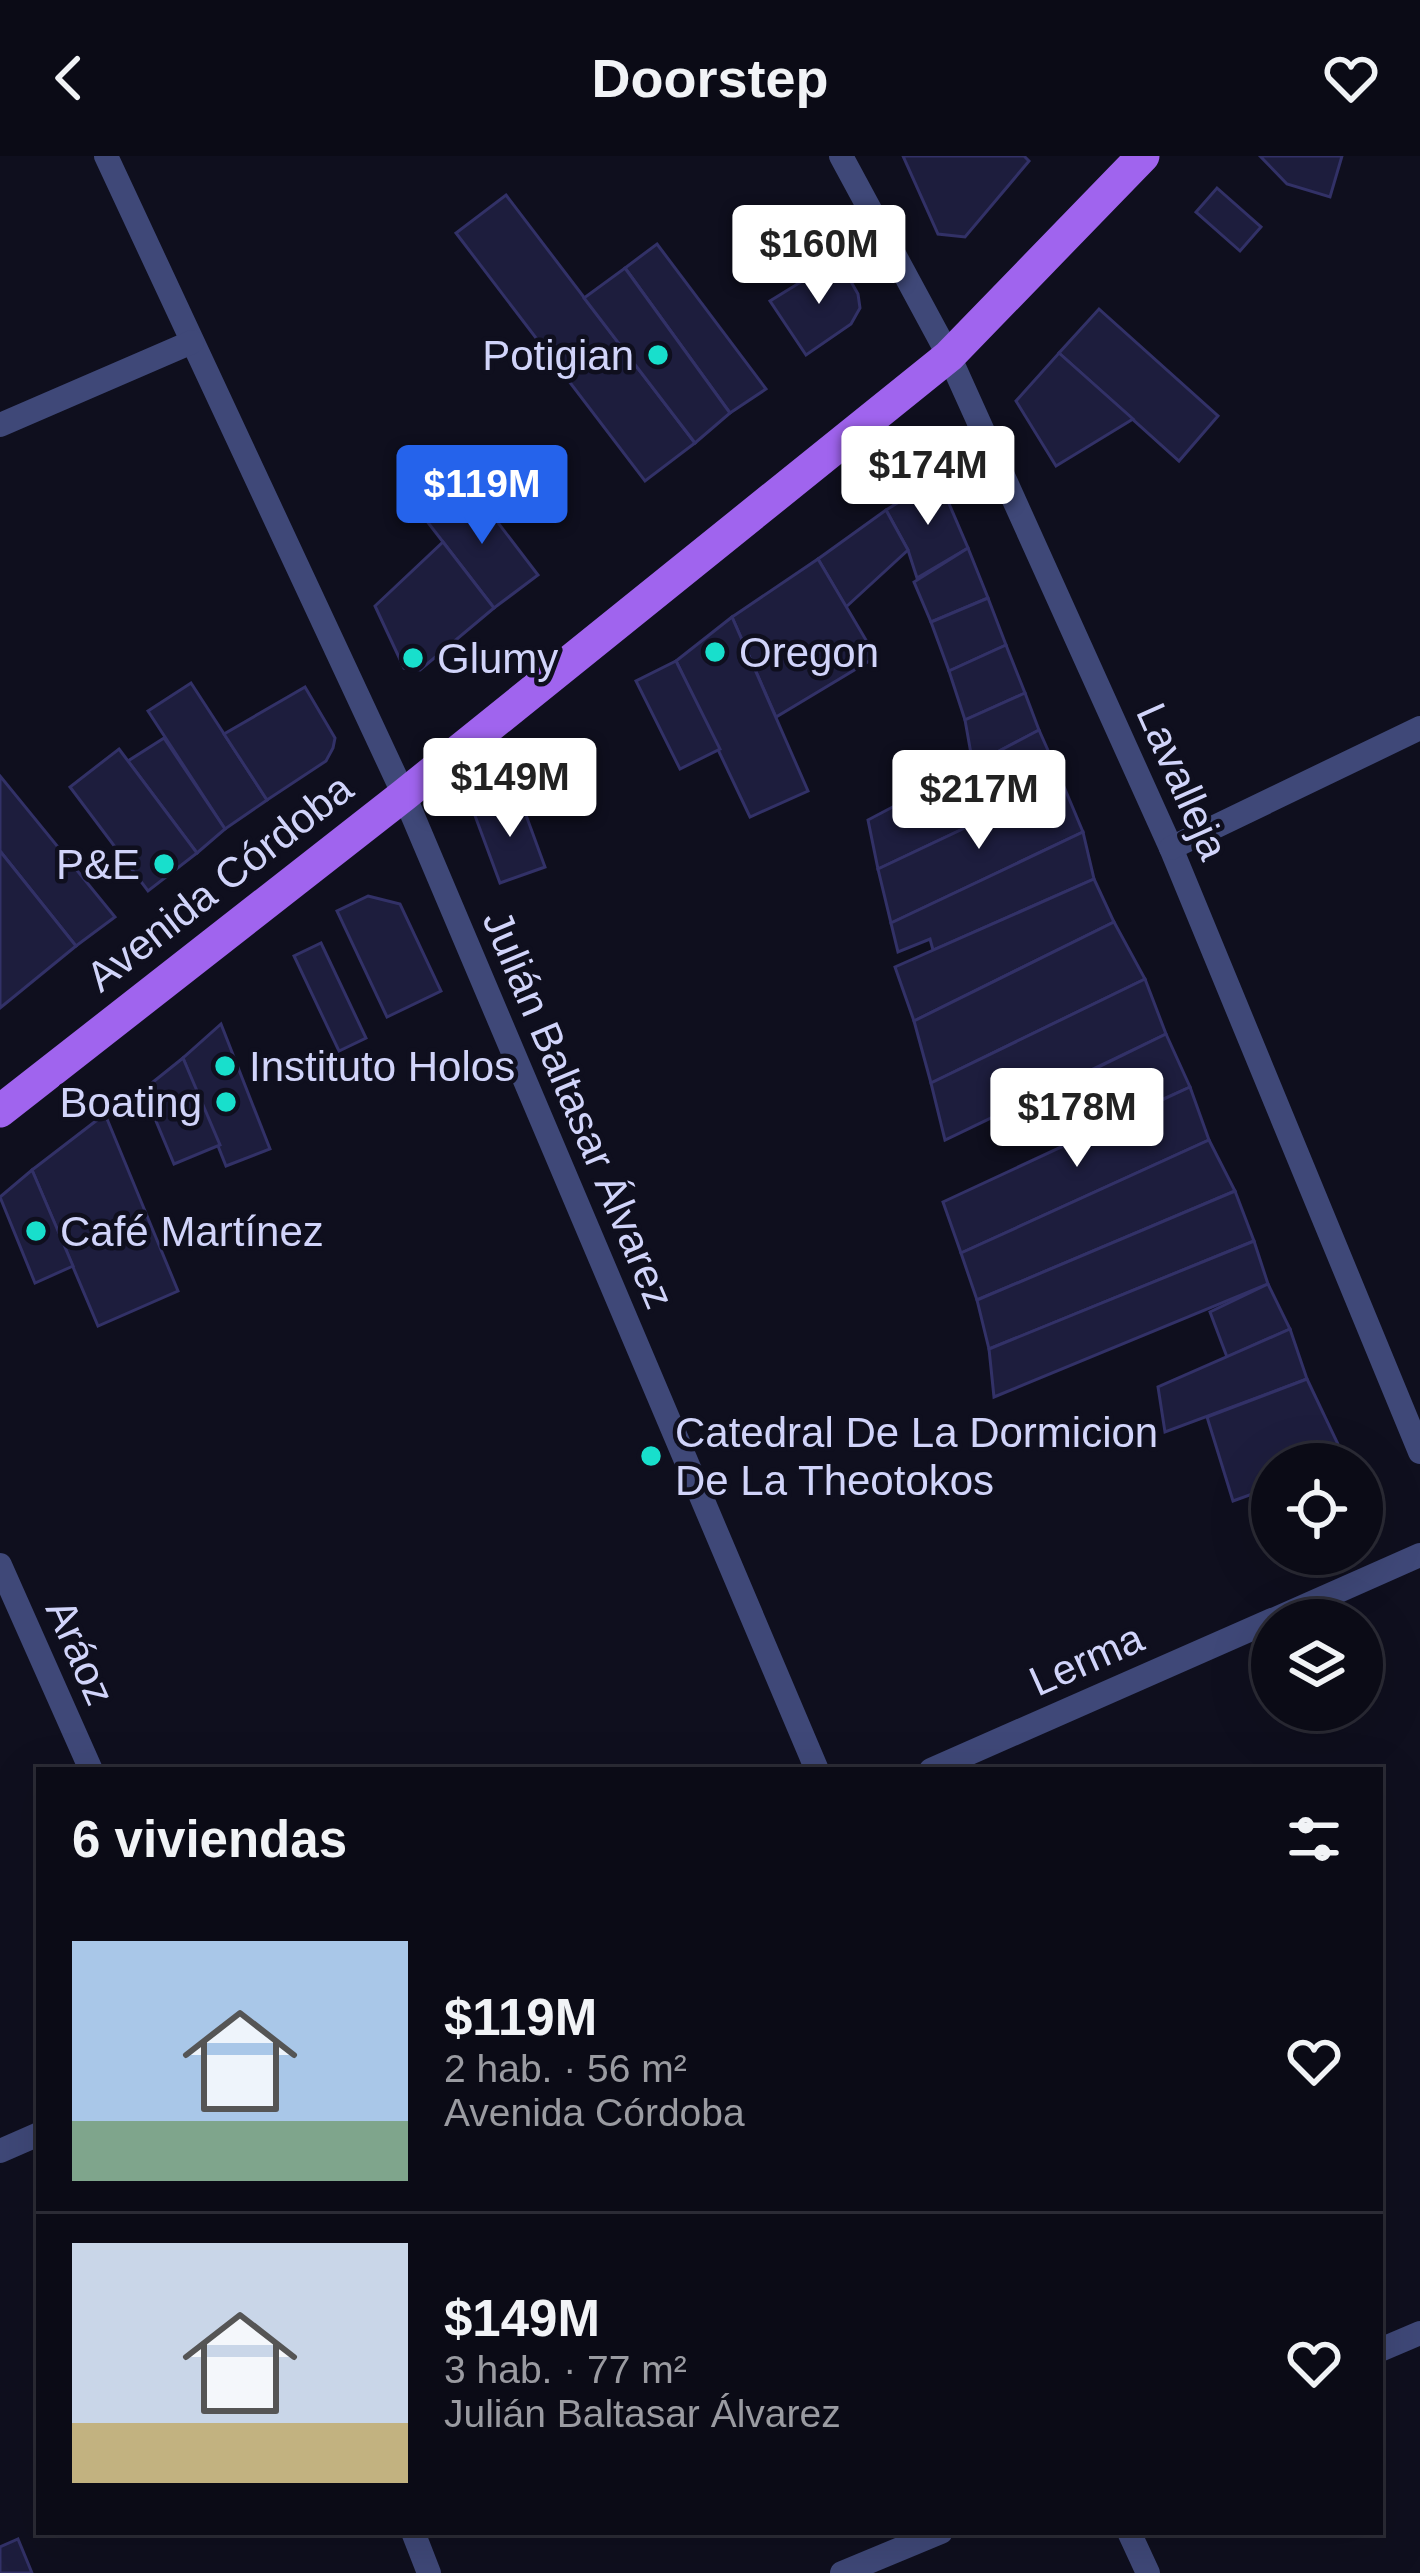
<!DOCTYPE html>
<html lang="es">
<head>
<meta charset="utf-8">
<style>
  :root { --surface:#0b0b16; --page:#14141f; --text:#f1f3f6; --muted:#9a9ba1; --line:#2b2b35; --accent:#2563eb }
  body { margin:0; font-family:Helvetica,sans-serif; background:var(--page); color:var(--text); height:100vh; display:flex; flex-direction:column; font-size:45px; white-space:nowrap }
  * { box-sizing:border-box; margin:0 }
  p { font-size:39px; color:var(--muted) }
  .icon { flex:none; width:66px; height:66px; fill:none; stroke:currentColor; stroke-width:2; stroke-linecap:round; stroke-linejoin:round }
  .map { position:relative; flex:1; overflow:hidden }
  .panel { position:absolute; left:36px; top:1611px; width:1347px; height:768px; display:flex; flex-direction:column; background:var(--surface); border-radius:0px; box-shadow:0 12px 48px #0002,0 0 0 3px var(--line) }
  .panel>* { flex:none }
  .buttons { position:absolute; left:1251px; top:1287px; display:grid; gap:24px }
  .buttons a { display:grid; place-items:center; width:132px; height:132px; border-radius:50%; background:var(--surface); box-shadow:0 12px 48px #0002,0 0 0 3px var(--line); font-size:60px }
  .price { position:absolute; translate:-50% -102px; padding:0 27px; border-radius:12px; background:#fff; color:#222; font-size:39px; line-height:78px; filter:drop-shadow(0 3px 6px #0008) }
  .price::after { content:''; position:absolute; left:50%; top:72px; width:36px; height:27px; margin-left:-18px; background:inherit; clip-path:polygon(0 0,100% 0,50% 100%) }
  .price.current { background:var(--accent); color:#fff }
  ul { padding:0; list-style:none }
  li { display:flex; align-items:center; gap:36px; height:300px; padding:0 36px }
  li+li { border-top:3px solid var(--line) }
  li span { display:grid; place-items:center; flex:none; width:336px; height:240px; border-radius:0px; color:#555 }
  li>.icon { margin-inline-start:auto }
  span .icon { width:144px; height:144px; fill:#fffc; stroke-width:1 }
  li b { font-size:51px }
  h2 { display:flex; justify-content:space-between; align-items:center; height:144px; padding:0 36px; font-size:51px }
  header { display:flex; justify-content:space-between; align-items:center; height:156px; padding:0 36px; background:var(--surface); font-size:54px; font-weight:600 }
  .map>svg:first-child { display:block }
  .building { fill:#1d1d3d; stroke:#323167; stroke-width:3 }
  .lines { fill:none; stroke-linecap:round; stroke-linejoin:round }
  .minor { stroke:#3f4878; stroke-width:24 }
  .primary { stroke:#a064ee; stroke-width:33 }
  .poi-dot { fill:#18dfcc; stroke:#0f0f1e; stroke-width:4.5 }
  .labels { text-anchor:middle; stroke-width:9; stroke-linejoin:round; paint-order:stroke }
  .poi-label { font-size:42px; fill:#d1d4fa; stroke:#0f0f1e; text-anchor:start }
  .street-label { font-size:42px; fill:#d1d4fa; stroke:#0f0f1e }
</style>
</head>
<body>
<header><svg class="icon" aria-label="back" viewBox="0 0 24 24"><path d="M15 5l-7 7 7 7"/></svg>Doorstep<svg class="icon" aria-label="heart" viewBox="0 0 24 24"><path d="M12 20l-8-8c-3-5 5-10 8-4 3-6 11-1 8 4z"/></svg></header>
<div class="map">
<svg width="1420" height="2417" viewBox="0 0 1420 2417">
  <rect width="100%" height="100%" fill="#0f0f1e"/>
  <g class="building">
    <path d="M 903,0 L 1024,0 L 1029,5 L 965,81 L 938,78 Z"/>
    <path d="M 1260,0 L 1342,0 L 1330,41 L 1287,28 Z"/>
    <path d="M 1217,32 L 1261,71 L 1240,95 L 1196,56 Z"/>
    <path d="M 506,39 L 695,287 L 645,325 L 456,77 Z"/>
    <path d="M 657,88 L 766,233 L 730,257 L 625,112 Z"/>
    <path d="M 838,103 L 858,138 L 860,152 L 851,168 L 806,199 L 770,145 Z"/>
    <path d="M 625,112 L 730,257 L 695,287 L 584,142 Z"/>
    <path d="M 1099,153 L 1218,260 L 1179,305 L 1059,197 Z"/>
    <path d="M 1059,197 L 1133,263 L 1056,310 L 1016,245 Z"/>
    <path d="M 938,322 L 968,392 L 917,422 L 908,394 L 886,354 Z"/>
    <path d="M 470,330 L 538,419 L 494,452 L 426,364 Z"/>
    <path d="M 886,354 L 908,394 L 846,451 L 818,403 Z"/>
    <path d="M 443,386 L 494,452 L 420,514 L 404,512 L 375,450 Z"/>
    <path d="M 968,392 L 988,442 L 931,466 L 914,426 Z"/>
    <path d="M 818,403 L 876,501 L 776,561 L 732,461 Z"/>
    <path d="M 988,442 L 1006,489 L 949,515 L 931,466 Z"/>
    <path d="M 732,461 L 808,635 L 750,661 L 676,505 Z"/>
    <path d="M 1006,489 L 1025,537 L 965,564 L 949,515 Z"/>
    <path d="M 676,505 L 720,593 L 680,613 L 636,525 Z"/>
    <path d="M 191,527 L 267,644 L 225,673 L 148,555 Z"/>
    <path d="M 305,531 L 335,582 L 333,592 L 326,605 L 267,644 L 224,578 Z"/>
    <path d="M 1025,537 L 1039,574 L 973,609 L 965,564 Z"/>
    <path d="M 1039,574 L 1062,626 L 878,713 L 868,664 Z"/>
    <path d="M 164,582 L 225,673 L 197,697 L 128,605 Z"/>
    <path d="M 119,593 L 197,697 L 148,735 L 70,631 Z"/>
    <path d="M 0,620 L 115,761 L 76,790 L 0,695 Z"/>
    <path d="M 1062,626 L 1083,676 L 891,767 L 878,713 Z"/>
    <path d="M 519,640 L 545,711 L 500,727 L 474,657 Z"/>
    <path d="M 1083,676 L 1094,723 L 933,794 L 930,783 L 898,796 L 891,767 Z"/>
    <path d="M 0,695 L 76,790 L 0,852 Z"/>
    <path d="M 1094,723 L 1114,766 L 914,865 L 895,811 Z"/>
    <path d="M 368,740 L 400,748 L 441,835 L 387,861 L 337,755 Z"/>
    <path d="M 1114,766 L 1145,823 L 931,927 L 914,865 Z"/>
    <path d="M 321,787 L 366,882 L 339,895 L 294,800 Z"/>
    <path d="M 1145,823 L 1166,878 L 945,984 L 931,927 Z"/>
    <path d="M 221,868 L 270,993 L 226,1010 L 183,902 Z"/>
    <path d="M 1166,878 L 1190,931 L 1075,982 L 1058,931 Z"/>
    <path d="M 183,902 L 220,989 L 174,1008 L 143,934 Z"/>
    <path d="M 1190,931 L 1209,984 L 961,1097 L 943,1046 Z"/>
    <path d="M 105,958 L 178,1135 L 98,1170 L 32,1014 Z"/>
    <path d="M 1209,984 L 1235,1035 L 977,1144 L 961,1097 Z"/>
    <path d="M 32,1014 L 73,1110 L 35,1127 L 0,1041 Z"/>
    <path d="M 1235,1035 L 1254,1085 L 989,1193 L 977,1144 Z"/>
    <path d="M 1254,1085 L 1268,1128 L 994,1241 L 989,1193 Z"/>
    <path d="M 1268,1128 L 1290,1173 L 1227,1201 L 1210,1156 Z"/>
    <path d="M 1290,1173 L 1307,1223 L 1165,1276 L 1158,1231 Z"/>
    <path d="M 1307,1223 L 1346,1305 L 1272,1308 L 1272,1331 L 1233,1345 L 1207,1261 Z"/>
    <path d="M 18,2383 L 32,2417 L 0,2417 L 0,2391 Z"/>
  </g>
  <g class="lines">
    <g class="minor">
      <path d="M 106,0 L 404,639 L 817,1614"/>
      <path d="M 841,0 L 949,200 L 1171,692 L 1420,1296"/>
      <path d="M 0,269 L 192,186"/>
      <path d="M 1171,692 L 1420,572"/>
      <path d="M 0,1409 L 91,1614"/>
      <path d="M 1273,1464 L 1420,1399"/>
      <path d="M 931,1614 L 1272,1464"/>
      <path d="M 0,1995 L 39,1978"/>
      <path d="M 1380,2194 L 1420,2177"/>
      <path d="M 413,2376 L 429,2417"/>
      <path d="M 1129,2376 L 1148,2417"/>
      <path d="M 842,2417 L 941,2376"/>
    </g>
    <path class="primary" d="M 0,955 L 404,639 L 949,200 L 1143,0"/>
  </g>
  <g class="poi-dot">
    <circle cx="658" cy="199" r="12"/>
    <circle cx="715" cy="496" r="12"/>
    <circle cx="413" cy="502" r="12"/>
    <circle cx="164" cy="708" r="12"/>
    <circle cx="225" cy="910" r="12"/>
    <circle cx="226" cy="946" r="12"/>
    <circle cx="36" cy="1075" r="12"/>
    <circle cx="651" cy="1300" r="12"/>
  </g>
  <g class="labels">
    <g class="poi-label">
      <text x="634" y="214" text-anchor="end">Potigian</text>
      <text x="739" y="511">Oregon</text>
      <text x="437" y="517">Glumy</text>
      <text x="140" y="723" text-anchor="end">P&amp;E</text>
      <text x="249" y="925">Instituto Holos</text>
      <text x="202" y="961" text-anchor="end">Boating</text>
      <text x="60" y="1090">Café Martínez</text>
      <text x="675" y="1291">Catedral De La Dormicion<tspan x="675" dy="48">De La Theotokos</tspan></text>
    </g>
    <g class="street-label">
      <text transform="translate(1183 625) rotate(66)" y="15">Lavalleja</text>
      <text transform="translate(219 726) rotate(-38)" y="15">Avenida Córdoba</text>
      <text transform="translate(579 953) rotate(67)" y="15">Julián Baltasar Álvarez</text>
      <text transform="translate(81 1496) rotate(66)" y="15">Aráoz</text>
      <text transform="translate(1086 1503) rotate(-24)" y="15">Lerma</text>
    </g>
  </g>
</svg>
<div class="buttons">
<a><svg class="icon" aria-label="locate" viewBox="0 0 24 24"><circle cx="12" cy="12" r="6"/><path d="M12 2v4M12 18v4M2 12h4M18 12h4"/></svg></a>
<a><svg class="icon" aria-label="layers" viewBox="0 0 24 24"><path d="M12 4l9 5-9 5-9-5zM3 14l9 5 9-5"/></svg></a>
</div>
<b class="price" style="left:819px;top:151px">$160M</b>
<b class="price" style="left:928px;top:372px">$174M</b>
<b class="price current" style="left:482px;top:391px">$119M</b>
<b class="price" style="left:510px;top:684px">$149M</b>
<b class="price" style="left:979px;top:696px">$217M</b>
<b class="price" style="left:1077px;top:1014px">$178M</b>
<section class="panel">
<h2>6 viviendas<svg class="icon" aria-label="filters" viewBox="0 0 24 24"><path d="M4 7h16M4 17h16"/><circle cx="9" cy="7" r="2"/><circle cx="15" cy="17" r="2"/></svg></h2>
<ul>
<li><span style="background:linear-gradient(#a9c7e8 75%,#7fa58c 0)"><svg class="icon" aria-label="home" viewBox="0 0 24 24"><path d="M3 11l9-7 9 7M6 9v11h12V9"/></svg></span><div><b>$119M</b><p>2 hab. · 56 m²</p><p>Avenida Córdoba</p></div><svg class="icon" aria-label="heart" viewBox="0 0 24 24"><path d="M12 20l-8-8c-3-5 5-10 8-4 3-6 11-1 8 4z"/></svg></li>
<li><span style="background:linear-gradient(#c9d6e8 75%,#c2b280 0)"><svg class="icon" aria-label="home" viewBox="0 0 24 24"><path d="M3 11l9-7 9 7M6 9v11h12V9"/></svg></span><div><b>$149M</b><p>3 hab. · 77 m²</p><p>Julián Baltasar Álvarez</p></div><svg class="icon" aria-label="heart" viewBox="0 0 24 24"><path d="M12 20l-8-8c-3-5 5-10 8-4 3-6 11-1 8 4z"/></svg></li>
</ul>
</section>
</div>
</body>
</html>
